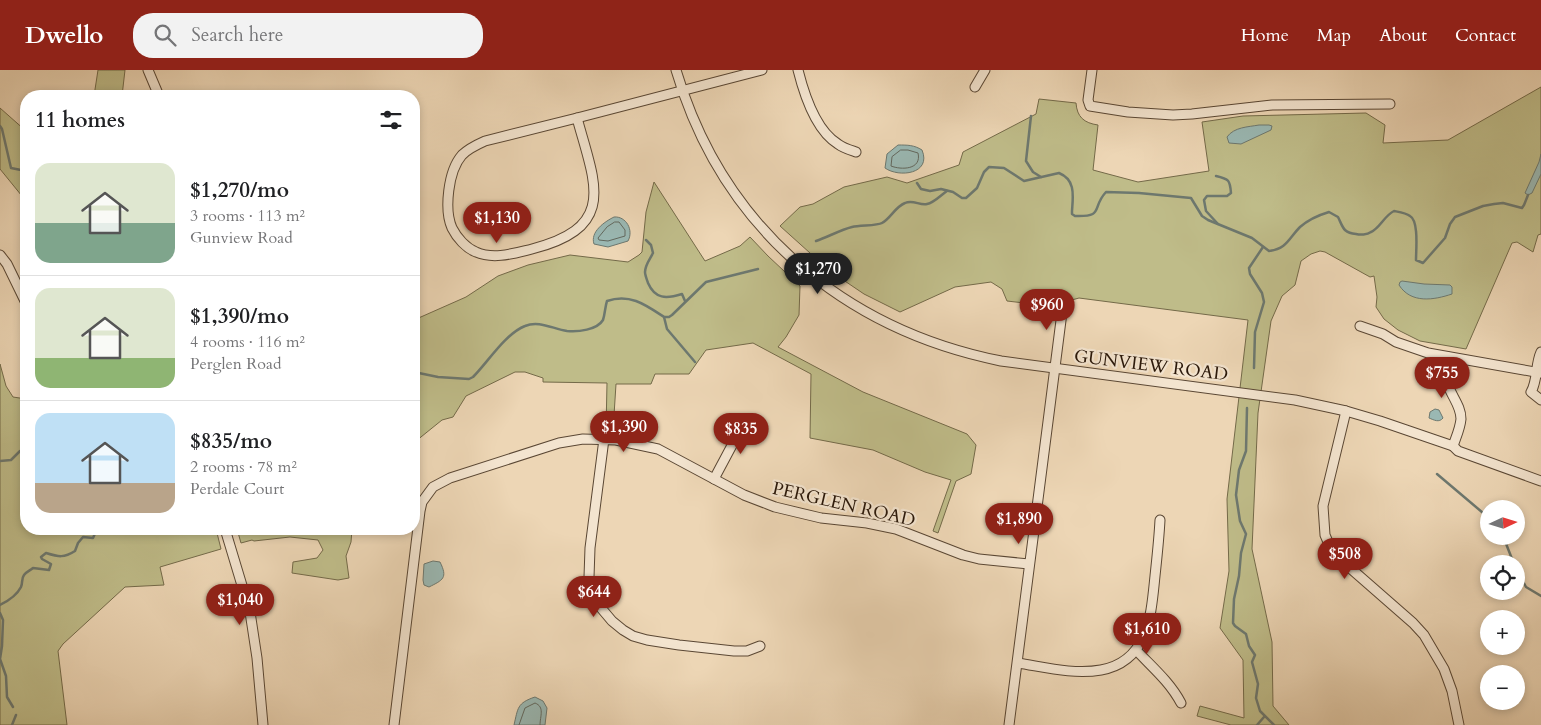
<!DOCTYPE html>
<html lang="en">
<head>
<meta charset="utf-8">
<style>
  :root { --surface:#fff; --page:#f2f2f2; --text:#202124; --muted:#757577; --line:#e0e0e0; --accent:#8f2418 }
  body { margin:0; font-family:Cardo,serif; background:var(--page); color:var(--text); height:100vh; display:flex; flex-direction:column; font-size:19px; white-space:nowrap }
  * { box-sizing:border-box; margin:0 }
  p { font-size:16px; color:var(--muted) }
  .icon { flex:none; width:28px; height:28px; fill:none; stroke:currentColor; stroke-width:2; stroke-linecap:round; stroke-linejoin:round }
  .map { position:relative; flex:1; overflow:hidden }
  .details { position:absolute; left:20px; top:20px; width:400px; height:445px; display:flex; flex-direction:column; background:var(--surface); border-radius:20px; box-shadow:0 2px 8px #0003 }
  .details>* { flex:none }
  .needle { width:32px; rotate:86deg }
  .buttons { position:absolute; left:1480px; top:430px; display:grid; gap:10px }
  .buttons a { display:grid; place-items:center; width:45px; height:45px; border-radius:50%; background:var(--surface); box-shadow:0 2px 8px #0003; font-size:25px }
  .price { position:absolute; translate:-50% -42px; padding:0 11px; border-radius:18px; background:var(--accent); color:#fff; font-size:16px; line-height:32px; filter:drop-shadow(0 1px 2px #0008) }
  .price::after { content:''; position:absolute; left:50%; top:30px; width:15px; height:11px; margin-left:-8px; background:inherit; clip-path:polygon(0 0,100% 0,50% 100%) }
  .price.on { background:#222; color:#fff }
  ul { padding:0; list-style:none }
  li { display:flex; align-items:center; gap:15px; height:125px; padding:0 15px }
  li+li { border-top:1px solid var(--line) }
  li span { display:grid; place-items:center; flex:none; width:140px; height:100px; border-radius:15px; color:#555 }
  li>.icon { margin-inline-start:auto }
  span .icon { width:60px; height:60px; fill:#fffc; stroke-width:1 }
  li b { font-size:21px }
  h2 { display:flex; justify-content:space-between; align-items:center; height:60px; padding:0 15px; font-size:21px }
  header { display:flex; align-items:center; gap:30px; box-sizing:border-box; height:70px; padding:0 25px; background:var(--accent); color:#fff }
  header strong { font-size:24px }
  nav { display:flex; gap:28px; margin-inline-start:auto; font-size:18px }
  .search { width:350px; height:45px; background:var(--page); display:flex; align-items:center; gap:12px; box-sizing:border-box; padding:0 18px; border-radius:20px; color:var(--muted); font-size:19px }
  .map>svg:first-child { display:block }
  .green { fill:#bfbc89; stroke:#746a49 }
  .water { fill:#9ab8b3; stroke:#6d786f }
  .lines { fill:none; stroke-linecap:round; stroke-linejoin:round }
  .shore { stroke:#62685e; stroke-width:1 }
  .stream { stroke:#6d786f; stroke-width:2.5 }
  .minor-casing { stroke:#5a4734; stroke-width:11 }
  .minor { stroke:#f3e4cf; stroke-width:9 }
  .labels { text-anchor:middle; stroke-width:4.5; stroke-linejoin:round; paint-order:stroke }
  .street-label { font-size:18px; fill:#291709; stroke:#f3e4cf }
</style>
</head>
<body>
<header>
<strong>Dwello</strong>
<div class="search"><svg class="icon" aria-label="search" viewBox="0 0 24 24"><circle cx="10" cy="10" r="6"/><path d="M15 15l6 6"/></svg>Search here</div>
<nav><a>Home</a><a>Map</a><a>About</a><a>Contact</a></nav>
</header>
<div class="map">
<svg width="1541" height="655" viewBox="0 0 1541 655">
  <rect width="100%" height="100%" fill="#edd6b5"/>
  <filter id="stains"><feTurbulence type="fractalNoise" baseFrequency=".004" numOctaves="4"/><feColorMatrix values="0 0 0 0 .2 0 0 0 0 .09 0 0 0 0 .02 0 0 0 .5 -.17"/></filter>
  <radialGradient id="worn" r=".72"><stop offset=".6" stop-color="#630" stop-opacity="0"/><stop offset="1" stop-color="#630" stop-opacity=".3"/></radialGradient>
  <g class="green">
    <path d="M 98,0 L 125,0 L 122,26 L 94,26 Z"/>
    <path d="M 1541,17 L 1541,164 L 1538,165 L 1533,182 L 1517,172 L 1512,173 L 1466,279 L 1420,271 L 1398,260 L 1384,249 L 1376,237 L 1377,227 L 1374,206 L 1370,207 L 1325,182 L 1320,181 L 1311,184 L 1301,191 L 1295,215 L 1282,226 L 1271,251 L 1258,343 L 1252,479 L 1272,572 L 1273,636 L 1289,655 L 1231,655 L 1197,646 L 1200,636 L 1244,648 L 1243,590 L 1220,558 L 1229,501 L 1227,429 L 1248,250 L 1079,228 L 1050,236 L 1007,231 L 1002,219 L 991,212 L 955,217 L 900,242 L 864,224 L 830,201 L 780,156 L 800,137 L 813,134 L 844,117 L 887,107 L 907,113 L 959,95 L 963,82 L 1036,44 L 1039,29 L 1076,33 C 1077,47 1084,53 1098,55 L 1093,100 L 1138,112 L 1209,101 L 1202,52 L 1243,46 L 1366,43 L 1385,55 L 1383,73 L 1448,70 Z"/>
    <path d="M 0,38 L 26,61 L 26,131 L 0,99 Z"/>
    <path d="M 654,112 L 705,191 L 740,176 L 750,167 L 768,186 L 800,216 L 799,245 L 786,267 L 778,277 L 863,322 L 967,364 L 976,375 L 971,404 L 956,411 L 938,463 L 933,461 L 951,410 L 925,402 L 873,380 L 810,368 L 811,304 L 753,273 L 706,280 L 689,304 L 655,304 L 651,314 L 616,314 L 613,361 L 606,360 L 607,313 L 543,312 L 543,308 L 525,302 L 515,302 L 466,326 L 453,347 L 442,350 L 416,371 L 414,375 L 414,250 L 466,227 L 498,206 L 528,195 L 570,185 L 628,192 L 639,185 L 642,182 L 646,142 Z"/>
    <path d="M 0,294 L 6,316 L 13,327 L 26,329 L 26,459 L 216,459 L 221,479 L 160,497 L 164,515 L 125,517 L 63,574 L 58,581 L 67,655 L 0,655 Z"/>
    <path d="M 237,459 L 352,459 L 351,472 L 346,486 L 349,508 L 338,510 L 292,503 L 293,492 L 317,488 L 323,480 L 318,470 L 290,467 L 254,471 L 252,470 L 241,473 Z"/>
  </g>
  <g class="water">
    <path d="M 1259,55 L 1269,55 L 1272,56 L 1271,60 L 1241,74 L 1229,73 L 1227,67 C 1234,57 1248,57 1259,55 Z"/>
    <path d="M 898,75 C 908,75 914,75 922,80 C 932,104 899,108 885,98 L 887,84 Z"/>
    <path d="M 1541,84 L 1541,104 L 1532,123 L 1528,125 L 1525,123 L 1539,92 Z"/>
    <path d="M 614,147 C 626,146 634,160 628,171 L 608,177 L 594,174 C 590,162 604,152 614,147 Z"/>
    <path d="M 1402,211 L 1424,214 L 1450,215 L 1452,217 L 1452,224 C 1434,230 1411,234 1399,215 L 1400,212 Z"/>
    <path d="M 1435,339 L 1439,340 L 1443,348 C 1439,353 1434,350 1429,348 L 1430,342 Z"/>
    <path d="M 433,491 L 440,492 C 448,508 443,510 429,517 L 424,515 L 423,510 L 424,494 Z"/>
    <path d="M 535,627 L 543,631 L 547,638 L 545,655 L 514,655 C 518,638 517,633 535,627 Z"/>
  </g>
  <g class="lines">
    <g class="shore">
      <path d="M 901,80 L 908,80 L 918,83 C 922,100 901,100 891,96 L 892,87 Z"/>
      <path d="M 615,152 L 619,152 L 625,160 L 625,166 L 608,171 L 599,170 L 598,168 L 607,157 Z"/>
      <path d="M 519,655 L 525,638 L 535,633 C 545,637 540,646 540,655"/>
    </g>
    <g class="stream">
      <path d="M 1031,46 L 1026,91 L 1033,102 L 1041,107"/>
      <path d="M 0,56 L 2,59 L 11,98 L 26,101"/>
      <path d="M 1216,106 C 1229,109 1230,110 1231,123 L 1227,126 L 1207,126 L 1204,130 L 1206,141 L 1218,154"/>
      <path d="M 917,113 L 921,119 L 930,121 L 941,119 L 953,122 L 962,128 L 966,128 L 977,118 L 984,102 L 989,97 L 1004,98 L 1024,111 L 1059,103 C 1076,110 1073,126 1072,141 L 1072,144 L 1075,146 C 1105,147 1091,138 1106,122 L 1139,123 L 1191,128 L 1202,146 L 1208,150 L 1252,168 L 1269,181 C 1287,179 1289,168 1300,157 C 1308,150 1319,145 1329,142 L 1338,147 C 1343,157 1343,163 1356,164 C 1360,165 1367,165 1371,162 C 1380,158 1384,146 1394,141 C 1399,142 1406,143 1410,146 C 1419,151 1416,180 1416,190 L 1423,193 L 1445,168 L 1450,154 L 1455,147 L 1483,136 L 1494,134 L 1503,133 L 1522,138 L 1524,135 L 1528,125"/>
      <path d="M 646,170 L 651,175 L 653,183 C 650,189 645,195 645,202 C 645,205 647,210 648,213 C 655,229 666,229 682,224 L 685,231"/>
      <path d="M 816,171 C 828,167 840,160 852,157 C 860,155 877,156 882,153 C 891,148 895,137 905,133 C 913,129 920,136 927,134 C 934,133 941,125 947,121"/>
      <path d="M 664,247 L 669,247 L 672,245 L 706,212 L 758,199"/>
      <path d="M 1254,298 L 1255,262 L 1264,232 L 1262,223 L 1250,204 L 1249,198 L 1263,177"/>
      <path d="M 414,302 L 438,307 L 469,309 L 473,307 C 488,292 505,264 525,256 C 539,250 553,259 567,261 C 578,262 597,260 603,250 C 605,244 605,237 607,231 C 630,223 646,235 664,247 L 667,259 L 695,292"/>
      <path d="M 1247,338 L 1246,381 L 1239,400 L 1236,425 L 1240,451 L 1246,464 L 1241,483 L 1239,506 L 1234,529 L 1233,553 L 1235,556 L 1246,564 L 1249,576 L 1255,585 L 1252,592 L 1258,614 L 1256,628 L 1260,641 L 1274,655"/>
      <path d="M 0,391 L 11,390 L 20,381 L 26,381"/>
      <path d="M 1437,404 L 1489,448"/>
      <path d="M 1503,466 L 1514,494"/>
      <path d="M 1516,499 L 1526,517 L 1541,526"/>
      <path d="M 0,535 C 8,531 17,525 21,517 C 23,513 21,509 24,505 C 26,502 31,500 33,498 L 49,500 L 51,494 L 42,489 L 41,487 L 46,483 C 59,487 64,488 75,481 L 78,473 L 83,467 L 93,468 L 97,459"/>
      <path d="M 0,543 L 3,550 L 2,576 L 0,589 L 6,606 L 7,627 L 13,637"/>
      <path d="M 12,655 L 16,645"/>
      <path d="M 1257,655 L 1264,647"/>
    </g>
    <g class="minor-casing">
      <g id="minor">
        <path d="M 148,0 L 159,26"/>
        <path d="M 676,0 C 722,156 842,259 1001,291 L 1295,330 L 1346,341 L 1380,351 L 1453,376 L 1458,381 L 1541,411"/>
        <path d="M 798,0 C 804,24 815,60 838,74 C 843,78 850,80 856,82"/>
        <path d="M 1092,0 L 1088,30 L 1090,36 L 1128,42 L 1173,45 L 1192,44 L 1272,35 L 1390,34"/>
        <path d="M 975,17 L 985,0"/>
        <path d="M 577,48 C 595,114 618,157 532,179 C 515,183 494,190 476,182 C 466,178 457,168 452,158 C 444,140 448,101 462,85 C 468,79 476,75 485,71 Z"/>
        <path d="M 577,48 L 762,0"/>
        <path d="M 0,185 L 7,194 L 26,233"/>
        <path d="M 1360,256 L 1383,264 L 1396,272 L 1428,283 L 1541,303"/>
        <path d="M 1541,282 C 1535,295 1538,310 1531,322 L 1541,330"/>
        <path d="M 1448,287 C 1446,297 1445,306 1448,315 C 1452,327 1461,336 1461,349 C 1460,359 1456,367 1453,376"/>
        <path d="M 1346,341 L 1323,436 L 1325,465 L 1331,479 L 1341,490 L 1413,553 L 1424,565 L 1444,599 L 1452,621 L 1459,655"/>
        <path d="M 604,369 L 590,478 L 589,507 L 594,524 L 601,538 L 612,551 L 623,560 L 633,566 L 647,570 L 679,575 L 734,581 L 747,581 L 760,576"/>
        <path d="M 714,409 L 746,349"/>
        <path d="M 225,459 L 250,542 L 257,588 L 263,655"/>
        <path d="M 1136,580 C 1152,597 1170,612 1181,633"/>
        <path d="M 1018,593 C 1044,597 1074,605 1101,600 C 1149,591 1151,545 1155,506 C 1157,487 1159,469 1160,450"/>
        <path d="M 394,655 L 420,441 L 422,432 L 433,417 L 450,408 L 559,373 L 583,369 L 616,370 L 658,379 L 744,425 L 775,437 L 821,448 L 867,453 L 896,459 L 963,485 L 979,489 L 1029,494"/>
        <path d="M 1009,655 L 1064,227"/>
      </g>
    </g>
    <use href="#minor" class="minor"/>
  </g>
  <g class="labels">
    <g class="street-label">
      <text transform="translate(1151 295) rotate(7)" y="6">GUNVIEW ROAD</text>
      <text transform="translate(844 434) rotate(13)" y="6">PERGLEN ROAD</text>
    </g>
  </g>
  <rect width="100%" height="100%" filter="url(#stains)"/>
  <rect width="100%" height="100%" fill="url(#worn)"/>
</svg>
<div class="buttons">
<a><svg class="needle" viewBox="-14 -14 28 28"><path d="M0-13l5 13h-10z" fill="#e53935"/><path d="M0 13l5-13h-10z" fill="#757577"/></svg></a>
<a><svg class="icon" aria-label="locate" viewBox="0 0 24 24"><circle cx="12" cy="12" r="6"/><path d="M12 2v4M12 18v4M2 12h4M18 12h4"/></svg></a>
<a>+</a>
<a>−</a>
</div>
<b class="price" style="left:497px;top:174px">$1,130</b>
<b class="price on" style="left:818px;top:225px">$1,270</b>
<b class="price" style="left:1047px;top:261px">$960</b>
<b class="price" style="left:1442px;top:329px">$755</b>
<b class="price" style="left:624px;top:383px">$1,390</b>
<b class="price" style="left:741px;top:385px">$835</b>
<b class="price" style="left:1019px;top:475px">$1,890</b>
<b class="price" style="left:1345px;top:510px">$508</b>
<b class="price" style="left:594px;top:548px">$644</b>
<b class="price" style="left:240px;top:556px">$1,040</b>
<b class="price" style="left:1147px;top:585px">$1,610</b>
<section class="details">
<h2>11 homes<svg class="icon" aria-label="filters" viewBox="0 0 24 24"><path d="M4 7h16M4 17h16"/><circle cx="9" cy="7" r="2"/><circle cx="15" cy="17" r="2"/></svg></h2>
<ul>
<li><span style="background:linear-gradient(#dfe7d0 60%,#7fa58c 0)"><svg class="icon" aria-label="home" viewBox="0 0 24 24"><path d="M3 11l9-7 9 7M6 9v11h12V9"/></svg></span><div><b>$1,270/mo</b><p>3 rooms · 113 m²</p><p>Gunview Road</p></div></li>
<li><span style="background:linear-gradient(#dfe7d0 70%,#8fb573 0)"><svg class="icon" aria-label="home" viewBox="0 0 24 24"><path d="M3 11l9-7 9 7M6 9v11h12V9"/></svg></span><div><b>$1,390/mo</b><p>4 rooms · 116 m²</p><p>Perglen Road</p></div></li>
<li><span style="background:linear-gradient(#bfe0f5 70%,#b9a48a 0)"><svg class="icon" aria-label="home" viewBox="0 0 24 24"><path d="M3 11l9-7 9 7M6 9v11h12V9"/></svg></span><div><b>$835/mo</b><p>2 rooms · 78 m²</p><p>Perdale Court</p></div></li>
</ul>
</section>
</div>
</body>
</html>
